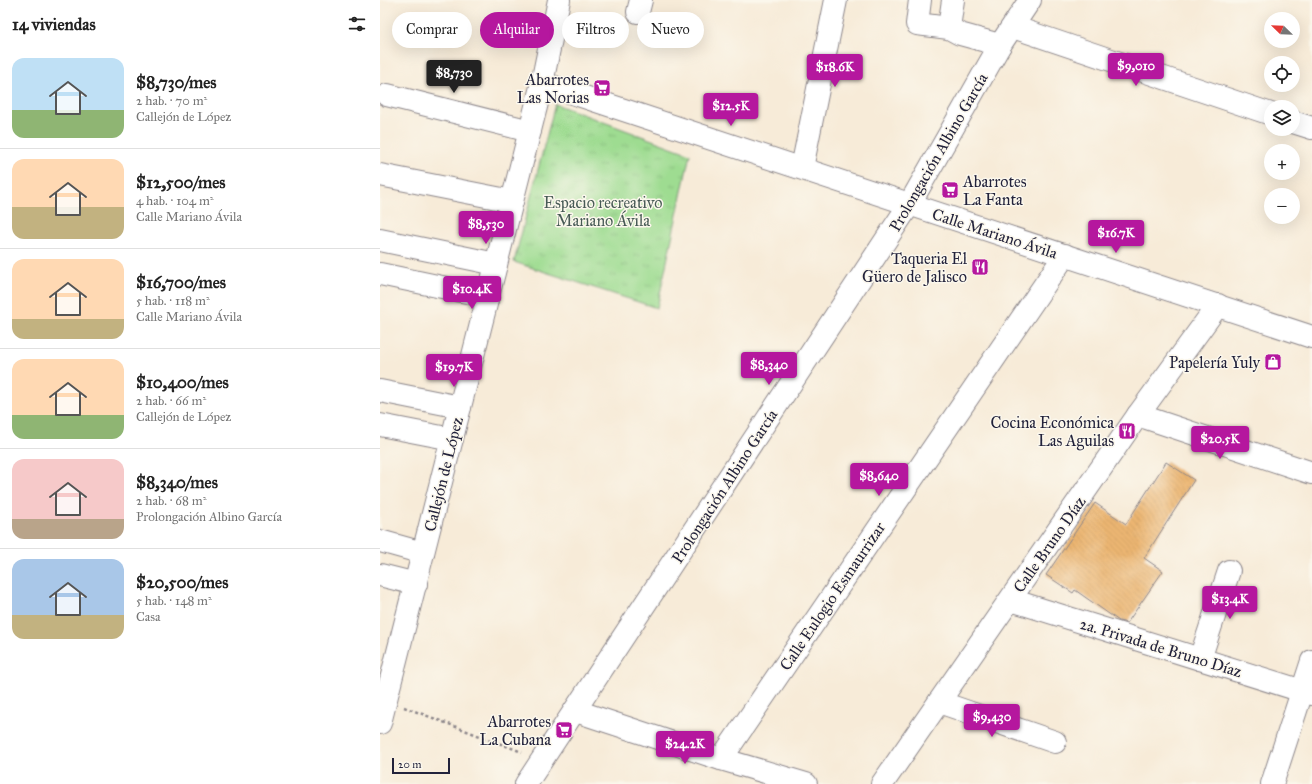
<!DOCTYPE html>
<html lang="es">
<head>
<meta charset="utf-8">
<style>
  :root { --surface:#fff; --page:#f6f6f6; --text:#222; --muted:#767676; --line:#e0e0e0; --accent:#b5179e }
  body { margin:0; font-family:"IM FELL Great Primer",serif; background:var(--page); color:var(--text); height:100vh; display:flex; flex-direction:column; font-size:15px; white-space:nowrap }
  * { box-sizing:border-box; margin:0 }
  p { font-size:13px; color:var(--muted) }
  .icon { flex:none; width:22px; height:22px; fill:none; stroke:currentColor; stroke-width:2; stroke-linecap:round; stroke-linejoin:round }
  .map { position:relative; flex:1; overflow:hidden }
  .details { display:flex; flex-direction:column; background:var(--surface); width:380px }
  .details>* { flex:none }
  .guide { position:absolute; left:12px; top:12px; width:380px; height:36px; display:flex; gap:8px }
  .needle { width:26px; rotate:293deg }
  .tools { position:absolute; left:884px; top:12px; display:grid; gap:8px }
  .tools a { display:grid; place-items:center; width:36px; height:36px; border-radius:50%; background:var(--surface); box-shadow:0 4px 16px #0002; font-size:20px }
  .scale { position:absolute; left:12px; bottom:10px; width:58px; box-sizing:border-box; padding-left:4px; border:2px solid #22223b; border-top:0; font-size:11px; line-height:14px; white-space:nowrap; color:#22223b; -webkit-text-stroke:3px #fbf7ec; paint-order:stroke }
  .price { position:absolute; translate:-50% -34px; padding:0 9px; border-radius:4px; background:var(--accent); color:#fff; font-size:13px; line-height:26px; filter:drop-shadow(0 1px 2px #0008) }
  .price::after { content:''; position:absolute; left:50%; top:24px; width:12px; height:9px; margin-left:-6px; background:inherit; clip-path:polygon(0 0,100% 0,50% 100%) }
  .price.active { background:#222; color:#fff }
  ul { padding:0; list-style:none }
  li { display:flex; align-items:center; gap:12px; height:100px; padding:0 12px }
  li+li { border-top:1px solid var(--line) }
  li span { display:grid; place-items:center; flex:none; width:112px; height:80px; border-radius:12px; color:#555 }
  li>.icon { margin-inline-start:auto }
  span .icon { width:48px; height:48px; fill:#fffc; stroke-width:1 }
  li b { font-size:17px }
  h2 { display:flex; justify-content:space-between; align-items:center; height:48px; padding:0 12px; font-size:17px }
  .tag { padding:0 14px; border-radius:18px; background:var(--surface); box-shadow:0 4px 16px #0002; font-size:14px; line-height:36px }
  .tag.active { background:var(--accent); color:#fff }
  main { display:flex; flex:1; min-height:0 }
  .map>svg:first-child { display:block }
  .grass { fill:url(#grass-tufts); stroke:#607f66 }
  .building { fill:url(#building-back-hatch) }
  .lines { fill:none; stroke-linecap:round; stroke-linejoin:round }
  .minor-casing { stroke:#8c868a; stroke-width:24 }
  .path { stroke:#8c868a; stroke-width:2.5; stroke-dasharray:3 3; stroke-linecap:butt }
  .minor { stroke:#fff; stroke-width:22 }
  .labels { text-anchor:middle; stroke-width:3; stroke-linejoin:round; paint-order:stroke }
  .poi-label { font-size:16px; fill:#22223b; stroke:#fbf7ec; text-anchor:end }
  .street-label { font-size:16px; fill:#22223b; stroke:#fbf7ec }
  .park-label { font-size:16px; fill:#475a55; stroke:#fbf7ec }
</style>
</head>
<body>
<main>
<section class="details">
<h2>14 viviendas<svg class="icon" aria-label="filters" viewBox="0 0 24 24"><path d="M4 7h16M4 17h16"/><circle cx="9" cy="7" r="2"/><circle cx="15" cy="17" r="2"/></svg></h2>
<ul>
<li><span style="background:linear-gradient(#bfe0f5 65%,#8fb573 0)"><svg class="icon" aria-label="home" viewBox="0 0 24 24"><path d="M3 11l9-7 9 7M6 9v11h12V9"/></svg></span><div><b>$8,730/mes</b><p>2 hab. · 70 m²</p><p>Callejón de López</p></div></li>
<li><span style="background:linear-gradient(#ffd9b3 60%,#c2b280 0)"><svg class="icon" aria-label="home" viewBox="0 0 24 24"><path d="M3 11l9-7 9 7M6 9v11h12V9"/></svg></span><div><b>$12,500/mes</b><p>4 hab. · 104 m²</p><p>Calle Mariano Ávila</p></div></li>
<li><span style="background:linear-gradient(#ffd9b3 75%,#c2b280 0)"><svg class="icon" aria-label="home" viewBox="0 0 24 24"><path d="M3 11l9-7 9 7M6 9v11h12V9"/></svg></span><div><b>$16,700/mes</b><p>5 hab. · 118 m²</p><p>Calle Mariano Ávila</p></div></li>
<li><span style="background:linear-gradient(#ffd9b3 70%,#8fb573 0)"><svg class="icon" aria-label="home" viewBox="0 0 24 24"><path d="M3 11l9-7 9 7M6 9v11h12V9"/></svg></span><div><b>$10,400/mes</b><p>2 hab. · 66 m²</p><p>Callejón de López</p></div></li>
<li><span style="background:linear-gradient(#f6c9c9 75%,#b9a48a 0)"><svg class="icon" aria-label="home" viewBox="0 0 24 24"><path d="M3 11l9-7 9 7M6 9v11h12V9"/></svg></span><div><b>$8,340/mes</b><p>2 hab. · 68 m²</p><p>Prolongación Albino García</p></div></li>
<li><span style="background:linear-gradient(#a9c7e8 70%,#c2b280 0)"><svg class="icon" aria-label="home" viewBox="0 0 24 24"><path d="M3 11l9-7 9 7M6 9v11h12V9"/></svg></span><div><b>$20,500/mes</b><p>5 hab. · 148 m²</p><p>Casa</p></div></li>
</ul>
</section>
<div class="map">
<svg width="932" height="784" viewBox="0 0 932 784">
  <defs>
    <pattern id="grass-tufts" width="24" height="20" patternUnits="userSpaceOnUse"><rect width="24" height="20" fill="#9edc91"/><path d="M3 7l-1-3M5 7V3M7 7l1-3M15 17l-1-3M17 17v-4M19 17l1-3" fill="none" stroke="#88bc7e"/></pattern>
    <pattern id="building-back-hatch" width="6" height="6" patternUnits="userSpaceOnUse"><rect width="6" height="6" fill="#ecb672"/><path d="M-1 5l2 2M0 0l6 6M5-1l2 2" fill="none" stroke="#ca9c64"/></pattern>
  </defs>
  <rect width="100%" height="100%" fill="#fbf7ec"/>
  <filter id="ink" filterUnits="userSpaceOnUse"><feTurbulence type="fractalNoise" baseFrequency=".025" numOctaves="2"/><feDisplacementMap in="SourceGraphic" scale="8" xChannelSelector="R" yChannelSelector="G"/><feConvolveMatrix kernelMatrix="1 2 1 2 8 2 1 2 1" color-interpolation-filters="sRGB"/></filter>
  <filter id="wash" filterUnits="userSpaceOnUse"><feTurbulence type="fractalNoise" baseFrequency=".012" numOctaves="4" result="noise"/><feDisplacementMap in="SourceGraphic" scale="16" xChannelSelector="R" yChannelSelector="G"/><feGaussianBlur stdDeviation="0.9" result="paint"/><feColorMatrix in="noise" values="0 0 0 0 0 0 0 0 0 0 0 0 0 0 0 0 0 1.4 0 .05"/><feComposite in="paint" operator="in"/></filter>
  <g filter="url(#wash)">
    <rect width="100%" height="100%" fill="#f7ebd8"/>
    <path class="grass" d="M 175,104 L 310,154 L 277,308 L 134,262 Z"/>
    <g id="blocks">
      <path class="building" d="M 786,462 L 814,480 L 764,558 L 783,571 L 747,623 L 739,621 L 695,590 L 693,593 L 666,575 L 715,503 L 746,524 Z"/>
    </g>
  </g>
  <g filter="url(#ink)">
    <use href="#blocks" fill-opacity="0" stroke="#8c868a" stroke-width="1"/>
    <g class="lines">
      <g class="minor-casing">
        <g id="minor">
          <path d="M 540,0 L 537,24 L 569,28 L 580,34 L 620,45"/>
          <path d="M 258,12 L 261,0"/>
          <path d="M 633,27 L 891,114"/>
          <path d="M 569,28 L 573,0"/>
          <path d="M 162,83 L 932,337"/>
          <path d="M 7,95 L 150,131"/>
          <path d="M 913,122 L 932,128"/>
          <path d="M 422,168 L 456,0"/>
          <path d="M 0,175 L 132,201"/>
          <path d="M 0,240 L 116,264"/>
          <path d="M 0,274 L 81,291 L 108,296"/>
          <path d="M 0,391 L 80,407"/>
          <path d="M 758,415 L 932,473"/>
          <path d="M 0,425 L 72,439"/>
          <path d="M 0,541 L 43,553"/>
          <path d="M 0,575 L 36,584"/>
          <path d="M 631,600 L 932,694"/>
          <path d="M 820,659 L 849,571"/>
          <path d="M 559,702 L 675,742"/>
          <path d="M 196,711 L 341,759 L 426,784"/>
          <path d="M 0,723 L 162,83 L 179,0"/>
          <path d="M 341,759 L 685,255"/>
          <path d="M 146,784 L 529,205 L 620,45 L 650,0"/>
          <path d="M 502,784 L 758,415 L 838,305"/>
          <path d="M 892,784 L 932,661"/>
        </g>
      </g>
      <path class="path" d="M 24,707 L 142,752"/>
      <use href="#minor" class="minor"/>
    </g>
  </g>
  <defs>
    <g id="supermarket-square" transform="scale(0.9)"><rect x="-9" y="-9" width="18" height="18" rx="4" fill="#b5179e" stroke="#fbf7ec"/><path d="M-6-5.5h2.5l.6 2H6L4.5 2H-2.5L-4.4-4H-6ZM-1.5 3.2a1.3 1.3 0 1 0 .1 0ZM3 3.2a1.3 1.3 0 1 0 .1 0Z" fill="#fff"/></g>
    <g id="restaurant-square" transform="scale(0.9)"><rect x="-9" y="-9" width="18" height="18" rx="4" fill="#b5179e" stroke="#fbf7ec"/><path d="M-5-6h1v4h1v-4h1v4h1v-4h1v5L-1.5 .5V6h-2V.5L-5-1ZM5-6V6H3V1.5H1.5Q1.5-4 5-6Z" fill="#fff"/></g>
    <g id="shop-square" transform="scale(0.9)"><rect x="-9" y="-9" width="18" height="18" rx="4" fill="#b5179e" stroke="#fbf7ec"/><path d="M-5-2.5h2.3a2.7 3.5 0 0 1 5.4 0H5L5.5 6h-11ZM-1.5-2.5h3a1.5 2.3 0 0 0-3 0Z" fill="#fff"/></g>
  </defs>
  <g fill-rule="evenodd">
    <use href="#supermarket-square" x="222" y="88"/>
    <use href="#supermarket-square" x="570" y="190"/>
    <use href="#restaurant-square" x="600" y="267"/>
    <use href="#shop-square" x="893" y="362"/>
    <use href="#restaurant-square" x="747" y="431"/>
    <use href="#supermarket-square" x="184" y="730"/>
  </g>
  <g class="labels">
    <g class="poi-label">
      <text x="209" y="85">Abarrotes<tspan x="209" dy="18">Las Norias</tspan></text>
      <text x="583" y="187" text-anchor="start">Abarrotes<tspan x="583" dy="18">La Fanta</tspan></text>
      <text x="587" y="264">Taqueria El<tspan x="587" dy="18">Güero de Jalisco</tspan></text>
      <text x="880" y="368">Papelería Yuly</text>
      <text x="734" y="428">Cocina Económica<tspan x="734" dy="18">Las Aguilas</tspan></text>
      <text x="171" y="727">Abarrotes<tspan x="171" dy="18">La Cubana</tspan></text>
    </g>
    <g class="street-label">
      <text transform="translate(558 152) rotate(-60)" y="6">Prolongación Albino García</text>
      <text transform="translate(615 233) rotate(18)" y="6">Calle Mariano Ávila</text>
      <text transform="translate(63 474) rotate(-76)" y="6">Callejón de López</text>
      <text transform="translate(344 486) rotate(-57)" y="6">Prolongación Albino García</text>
      <text transform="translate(669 544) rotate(-55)" y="6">Calle Bruno Díaz</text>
      <text transform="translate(452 596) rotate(-56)" y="6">Calle Eulogio Esmaurrizar</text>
      <text transform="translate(781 647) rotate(17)" y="6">2a. Privada de Bruno Díaz</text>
    </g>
    <g class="park-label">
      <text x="223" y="208">Espacio recreativo<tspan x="223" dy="18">Mariano Ávila</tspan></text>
    </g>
  </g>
</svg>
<div class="tools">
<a><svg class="needle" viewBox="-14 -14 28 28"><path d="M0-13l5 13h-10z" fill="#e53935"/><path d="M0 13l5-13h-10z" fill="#767676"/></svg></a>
<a><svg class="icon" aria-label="locate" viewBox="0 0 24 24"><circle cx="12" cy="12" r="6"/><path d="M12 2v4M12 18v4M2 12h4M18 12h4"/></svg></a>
<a><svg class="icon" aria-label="layers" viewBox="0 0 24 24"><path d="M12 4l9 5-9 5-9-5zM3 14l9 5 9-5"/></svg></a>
<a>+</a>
<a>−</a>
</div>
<div class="scale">20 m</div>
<b class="price" style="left:756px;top:87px">$9,010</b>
<b class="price" style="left:455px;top:88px">$18.6K</b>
<b class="price active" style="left:74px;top:94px">$8,730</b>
<b class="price" style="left:351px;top:127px">$12.5K</b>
<b class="price" style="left:106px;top:245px">$8,530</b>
<b class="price" style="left:736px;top:254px">$16.7K</b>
<b class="price" style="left:92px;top:310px">$10.4K</b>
<b class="price" style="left:389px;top:386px">$8,340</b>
<b class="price" style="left:74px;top:388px">$19.7K</b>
<b class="price" style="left:840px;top:460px">$20.5K</b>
<b class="price" style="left:499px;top:497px">$8,640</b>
<b class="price" style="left:850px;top:620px">$13.4K</b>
<b class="price" style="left:612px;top:738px">$9,430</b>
<b class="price" style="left:305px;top:765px">$24.2K</b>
<div class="guide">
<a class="tag">Comprar</a>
<a class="tag active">Alquilar</a>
<a class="tag">Filtros</a>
<a class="tag">Nuevo</a>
</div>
</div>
</main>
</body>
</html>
